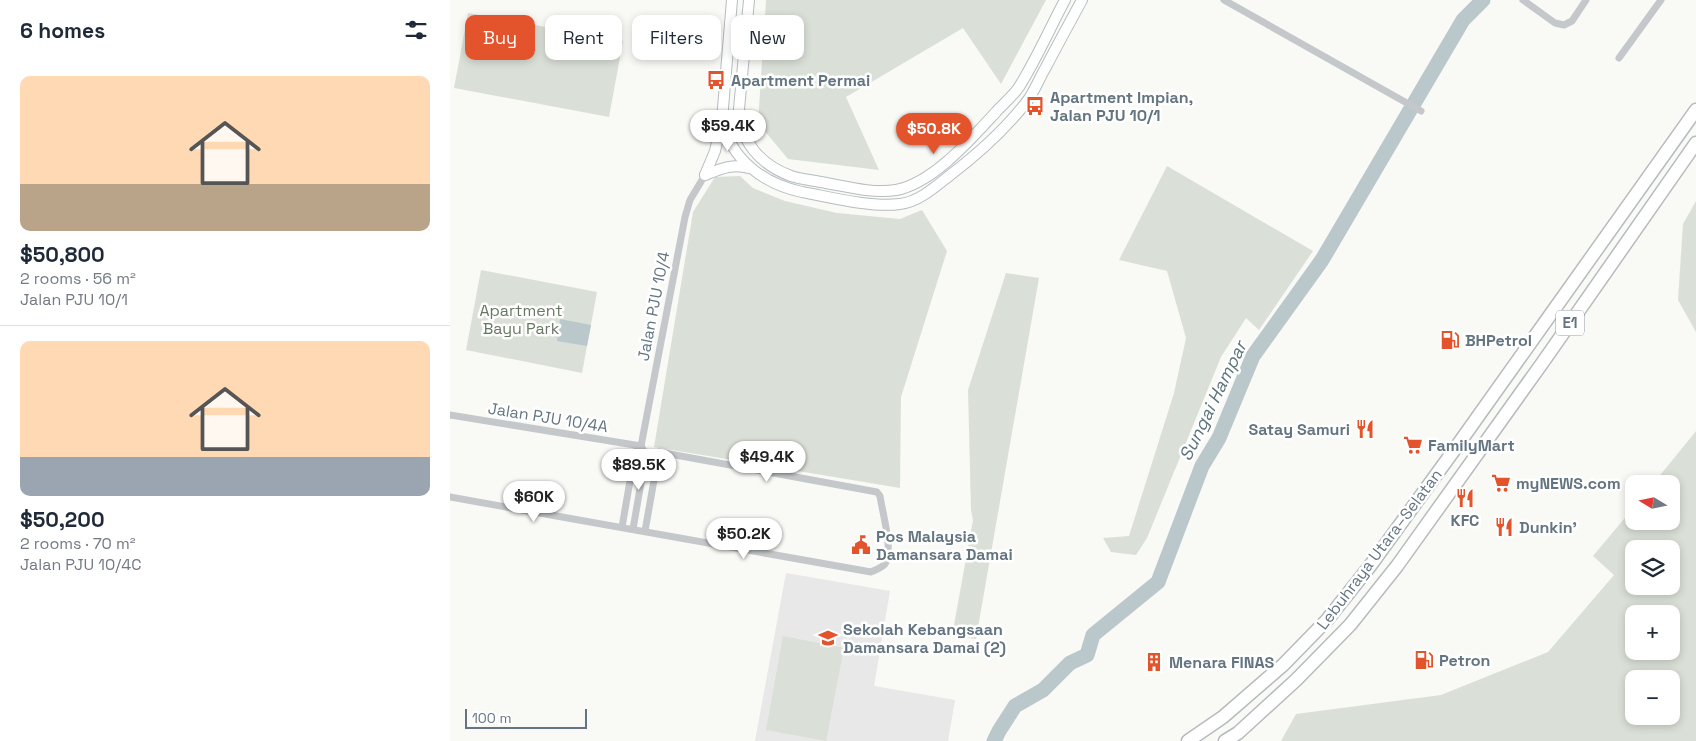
<!DOCTYPE html>
<html lang="en">
<head>
<meta charset="utf-8">
<style>
  :root { --surface:#fff; --page:#f2f2f3; --text:#1f2937; --muted:#747a83; --line:#e0e1e3; --accent:#e3542c }
  body { margin:0; font-family:"Space Grotesk",sans-serif; background:var(--page); color:var(--text); height:100vh; display:flex; flex-direction:column; font-size:19px; white-space:nowrap }
  * { box-sizing:border-box; margin:0 }
  p { font-size:16px; color:var(--muted) }
  .icon { flex:none; width:28px; height:28px; fill:none; stroke:currentColor; stroke-width:2; stroke-linecap:round; stroke-linejoin:round }
  .map { position:relative; flex:1; overflow:hidden }
  .drawer { display:flex; flex-direction:column; background:var(--surface); width:450px }
  .drawer>* { flex:none }
  .top-card { position:absolute; left:15px; top:15px; width:475px; height:45px; display:flex; gap:10px }
  .needle { width:32px; rotate:280deg }
  .tools { position:absolute; left:1175px; top:475px; display:grid; gap:10px }
  .tools a { display:grid; place-items:center; width:55px; height:55px; border-radius:10px; background:var(--surface); box-shadow:0 2px 8px #0003; font-size:25px }
  .scale { position:absolute; left:15px; bottom:12px; width:122px; box-sizing:border-box; padding-left:5px; border:2px solid #647581; border-top:0; font-size:14px; line-height:18px; white-space:nowrap; color:#647581; -webkit-text-stroke:4px #fff; paint-order:stroke }
  .price { position:absolute; translate:-50% -42px; padding:0 11px; border-radius:18px; background:#fff; color:#222; font-size:16px; line-height:32px; filter:drop-shadow(0 1px 2px #0008) }
  .price::after { content:''; position:absolute; left:50%; top:30px; width:15px; height:11px; margin-left:-8px; background:inherit; clip-path:polygon(0 0,100% 0,50% 100%) }
  .price.current { background:var(--accent); color:#fff }
  ul { padding:0; list-style:none }
  li { display:grid; align-content:center; gap:10px; height:265px; padding:0 20px }
  li+li { border-top:1px solid var(--line) }
  li span { display:grid; place-items:center; height:155px; border-radius:10px; color:#555 }
  li>.icon { margin-inline-start:auto }
  span .icon { width:90px; height:90px; fill:#fffc; stroke-width:1 }
  li b { font-size:21px }
  h2 { display:flex; justify-content:space-between; align-items:center; height:60px; padding:0 20px; font-size:21px }
  .pill { padding:0 18px; border-radius:10px; background:var(--surface); box-shadow:0 2px 8px #0003; font-size:18px; line-height:45px }
  .pill.current { background:var(--accent); color:#fff }
  main { display:flex; flex:1; min-height:0 }
  .map>svg:first-child { display:block }
  .built { fill:#e7e8e7 }
  .green { fill:#dae0d7; fill-rule:evenodd }
  .water { fill:#bac7cb }
  .lines { fill:none; stroke-linecap:round; stroke-linejoin:round }
  .river { stroke:#bac7cb; stroke-width:15 }
  .secondary-casing { stroke:#b6bcc0; stroke-width:12 }
  .highway-casing { stroke:#b7bbbe; stroke-width:15 }
  .street { stroke:#c4c8cb; stroke-width:7 }
  .secondary { stroke:#fff; stroke-width:10 }
  .highway { stroke:#fff; stroke-width:12 }
  .labels { text-anchor:middle; stroke-width:5; stroke-linejoin:round; paint-order:stroke }
  .shield { fill:#fff; stroke:#929ea7; stroke-width:1 }
  .shield-label { font-size:15px; font-weight:bold; fill:#647581 }
  .poi-label { font-size:16px; font-weight:bold; fill:#647581; stroke:#fff; text-anchor:start }
  .street-label { font-size:16px; fill:#647581; stroke:#fff }
  .park-label { font-size:16px; fill:#677963; stroke:#fff }
  .water-label { font-size:18px; font-style:italic; fill:#5e747c; stroke:#fff }
</style>
</head>
<body>
<main>
<section class="drawer">
<h2>6 homes<svg class="icon" aria-label="filters" viewBox="0 0 24 24"><path d="M4 7h16M4 17h16"/><circle cx="9" cy="7" r="2"/><circle cx="15" cy="17" r="2"/></svg></h2>
<ul>
<li><span style="background:linear-gradient(#ffd9b3 70%,#b9a48a 0)"><svg class="icon" aria-label="home" viewBox="0 0 24 24"><path d="M3 11l9-7 9 7M6 9v11h12V9"/></svg></span><div><b>$50,800</b><p>2 rooms · 56 m²</p><p>Jalan PJU 10/1</p></div></li>
<li><span style="background:linear-gradient(#ffd9b3 75%,#9aa5b1 0)"><svg class="icon" aria-label="home" viewBox="0 0 24 24"><path d="M3 11l9-7 9 7M6 9v11h12V9"/></svg></span><div><b>$50,200</b><p>2 rooms · 70 m²</p><p>Jalan PJU 10/4C</p></div></li>
</ul>
</section>
<div class="map">
<svg width="1246" height="741" viewBox="0 0 1246 741">
  <rect width="100%" height="100%" fill="#f9f9f6"/>
  <path class="built" d="M 336,573 L 440,591 L 424,686 L 505,700 L 498,741 L 305,741 Z"/>
  <g class="green">
    <path d="M 316,0 L 596,0 L 551,84 L 513,28 L 396,97 L 429,170 L 338,159 L 308,123 Z"/>
    <path d="M 18,13 L 173,41 L 159,117 L 4,88 Z"/>
    <path d="M 717,166 L 863,251 L 809,330 L 796,318 L 771,357 L 697,538 L 686,555 L 661,552 L 653,538 L 679,536 L 724,393 L 736,338 L 717,271 L 669,260 Z"/>
    <path d="M 290,176 L 303,188 L 335,201 L 387,213 L 450,219 L 472,210 L 497,251 L 451,397 L 450,488 L 204,447 L 243,212 L 265,177 Z"/>
    <path d="M 1246,201 L 1246,332 L 1228,300 L 1233,224 Z"/>
    <path d="M 31,270 L 147,292 L 132,373 L 16,350 Z"/>
    <path d="M 556,273 L 589,278 L 526,639 L 502,636 L 523,520 L 521,510 L 518,390 Z"/>
    <path d="M 1246,431 L 1246,741 L 831,741 L 846,714 L 991,695 L 1098,652 L 1164,575 L 1143,556 L 1184,507 L 1184,521 L 1221,521 L 1221,484 L 1203,484 ZM 1184,549 L 1221,549 L 1221,586 L 1184,586 ZM 1184,614 L 1221,614 L 1221,651 L 1184,651 ZM 1184,679 L 1221,679 L 1221,716 L 1184,716 Z"/>
    <path d="M 333,636 L 394,648 L 376,741 L 316,730 Z"/>
  </g>
  <path class="water" d="M 110,319 L 141,325 L 137,346 L 107,341 Z"/>
  <g class="lines">
    <path class="river" d="M 544,741 L 549,731 L 565,706 L 593,690 L 620,663 L 637,655 L 643,635 L 708,582 L 752,466 L 769,438 L 803,356 L 872,260 L 1013,20 L 1033,0"/>
    <g class="secondary-casing">
      <g id="secondary">
        <path d="M 282,0 L 272,120 C 281,160 314,184 352,192 C 380,197 421,208 450,204 C 468,202 484,188 499,176 C 528,154 556,129 578,100 C 585,90 590,77 596,67 C 608,44 620,22 632,0"/>
        <path d="M 299,0 L 289,109 C 290,142 311,165 341,176 C 350,179 361,180 371,182 C 394,186 422,194 446,190 C 483,183 521,139 546,112 C 553,104 563,96 569,87 C 586,60 600,28 615,0"/>
        <path d="M 255,175 L 265,151 L 271,124"/>
        <path d="M 255,175 C 270,169 283,163 299,168"/>
      </g>
    </g>
    <g class="highway-casing">
      <g id="highway">
        <path d="M 738,741 L 773,717 L 833,665 L 877,620 L 920,566 L 1002,453 L 1246,110"/>
        <path d="M 775,741 L 788,733 L 846,680 L 900,625 L 947,566 L 1093,362 L 1246,143"/>
      </g>
    </g>
    <g class="street">
      <path d="M 774,0 L 971,111"/>
      <path d="M 1073,0 L 1105,23 L 1114,25 L 1122,21 L 1136,0"/>
      <path d="M 1169,58 L 1211,0"/>
      <path d="M 0,415 L 191,446"/>
      <path d="M 0,497 L 421,572 C 426,570 431,568 435,564 C 444,552 432,511 430,496 L 427,492 L 209,452 L 195,531"/>
      <path d="M 172,527 L 185,452 L 191,446 L 235,217 L 240,200 L 255,175"/>
      <path d="M 183,529 L 196,454 L 191,446"/>
    </g>
    <use href="#secondary" class="secondary"/>
    <use href="#highway" class="highway"/>
  </g>
  <defs>
    <g id="bus-bare" transform="scale(1.5)"><path d="M-5-6H5V4H4V6H2V4H-2V6H-4V4H-5ZM-3.5-4V0h7V-4ZM-3.5 1.2v1.5H-2V1.2ZM2 1.2v1.5H3.5V1.2Z" fill="#e3542c" stroke="#fff" stroke-width="2.5" paint-order="stroke"/></g>
    <g id="fuel-bare" transform="scale(1.5)"><path d="M-5.5-6h7V0h2V4h1.3V-2.5L3-4.5l.8-.8L6-3V5H2.5V1h-1V6h-7ZM-4.2-4.7v3.2H.2V-4.7Z" fill="#e3542c" stroke="#fff" stroke-width="2.5" paint-order="stroke"/></g>
    <g id="restaurant-bare" transform="scale(1.5)"><path d="M-5-6h1v4h1v-4h1v4h1v-4h1v5L-1.5 .5V6h-2V.5L-5-1ZM5-6V6H3V1.5H1.5Q1.5-4 5-6Z" fill="#e3542c" stroke="#fff" stroke-width="2.5" paint-order="stroke"/></g>
    <g id="supermarket-bare" transform="scale(1.5)"><path d="M-6-5.5h2.5l.6 2H6L4.5 2H-2.5L-4.4-4H-6ZM-1.5 3.2a1.3 1.3 0 1 0 .1 0ZM3 3.2a1.3 1.3 0 1 0 .1 0Z" fill="#e3542c" stroke="#fff" stroke-width="2.5" paint-order="stroke"/></g>
    <g id="civic-bare" transform="scale(1.5)"><path d="M-.6-6.5H3V-4.5H.6V-3L4-1V1h2V6H-6V1h2V-1L-.6-3ZM-1.2 2.5V6h2.4V2.5Z" fill="#e3542c" stroke="#fff" stroke-width="2.5" paint-order="stroke"/></g>
    <g id="school-bare" transform="scale(1.5)"><path d="M0-5L7-2L0 1L-7-2ZM-4 1L0 2.5L4 1V4Q0 6-4 4Z" fill="#e3542c" stroke="#fff" stroke-width="2.5" paint-order="stroke"/></g>
    <g id="building-bare" transform="scale(1.5)"><path d="M-4-6H4V6H1V3H-1V6H-4ZM-2.5-4.3h1.7v1.8h-1.7ZM.8-4.3h1.7v1.8H.8ZM-2.5-1h1.7V.8h-1.7ZM.8-1h1.7V.8H.8Z" fill="#e3542c" stroke="#fff" stroke-width="2.5" paint-order="stroke"/></g>
  </defs>
  <g fill-rule="evenodd">
    <use href="#bus-bare" x="266" y="80"/>
    <use href="#bus-bare" x="585" y="106"/>
    <use href="#fuel-bare" x="1000" y="340"/>
    <use href="#restaurant-bare" x="915" y="429"/>
    <use href="#supermarket-bare" x="963" y="445"/>
    <use href="#supermarket-bare" x="1051" y="483"/>
    <use href="#restaurant-bare" x="1015" y="498"/>
    <use href="#restaurant-bare" x="1054" y="527"/>
    <use href="#civic-bare" x="411" y="545"/>
    <use href="#school-bare" x="378" y="638"/>
    <use href="#fuel-bare" x="974" y="660"/>
    <use href="#building-bare" x="704" y="662"/>
  </g>
  <g class="labels">
    <rect class="shield" x="1106" y="310.5" width="28" height="25" rx="4"/>
    <g class="shield-label">
      <text x="1120" y="328">E1</text>
    </g>
    <g class="poi-label">
      <text x="281" y="86">Apartment Permai</text>
      <text x="600" y="103">Apartment Impian,<tspan x="600" dy="18">Jalan PJU 10/1</tspan></text>
      <text x="1015" y="346">BHPetrol</text>
      <text x="900" y="435" text-anchor="end">Satay Samuri</text>
      <text x="978" y="451">FamilyMart</text>
      <text x="1066" y="489">myNEWS.com</text>
      <text x="1015" y="526" text-anchor="middle">KFC</text>
      <text x="1069" y="533">Dunkin'</text>
      <text x="426" y="542">Pos Malaysia<tspan x="426" dy="18">Damansara Damai</tspan></text>
      <text x="393" y="635">Sekolah Kebangsaan<tspan x="393" dy="18">Damansara Damai (2)</tspan></text>
      <text x="989" y="666">Petron</text>
      <text x="719" y="668">Menara FINAS</text>
    </g>
    <g class="street-label">
      <text transform="translate(203 306) rotate(-79)" y="6">Jalan PJU 10/4</text>
      <text transform="translate(98 417) rotate(9)" y="6">Jalan PJU 10/4A</text>
      <text transform="translate(929 549) rotate(-53)" y="6">Lebuhraya Utara–Selatan</text>
    </g>
    <g class="park-label">
      <text x="71" y="316">Apartment<tspan x="71" dy="18">Bayu Park</tspan></text>
    </g>
    <g class="water-label">
      <text transform="translate(763 401) rotate(-64)" y="6">Sungai Hampar</text>
    </g>
  </g>
</svg>
<div class="tools">
<a><svg class="needle" viewBox="-14 -14 28 28"><path d="M0-13l5 13h-10z" fill="#e53935"/><path d="M0 13l5-13h-10z" fill="#747a83"/></svg></a>
<a><svg class="icon" aria-label="layers" viewBox="0 0 24 24"><path d="M12 4l9 5-9 5-9-5zM3 14l9 5 9-5"/></svg></a>
<a>+</a>
<a>−</a>
</div>
<div class="scale">100 m</div>
<b class="price" style="left:278px;top:152px">$59.4K</b>
<b class="price current" style="left:484px;top:155px">$50.8K</b>
<b class="price" style="left:317px;top:483px">$49.4K</b>
<b class="price" style="left:189px;top:491px">$89.5K</b>
<b class="price" style="left:84px;top:523px">$60K</b>
<b class="price" style="left:294px;top:560px">$50.2K</b>
<div class="top-card">
<a class="pill current">Buy</a>
<a class="pill">Rent</a>
<a class="pill">Filters</a>
<a class="pill">New</a>
</div>
</div>
</main>
</body>
</html>
